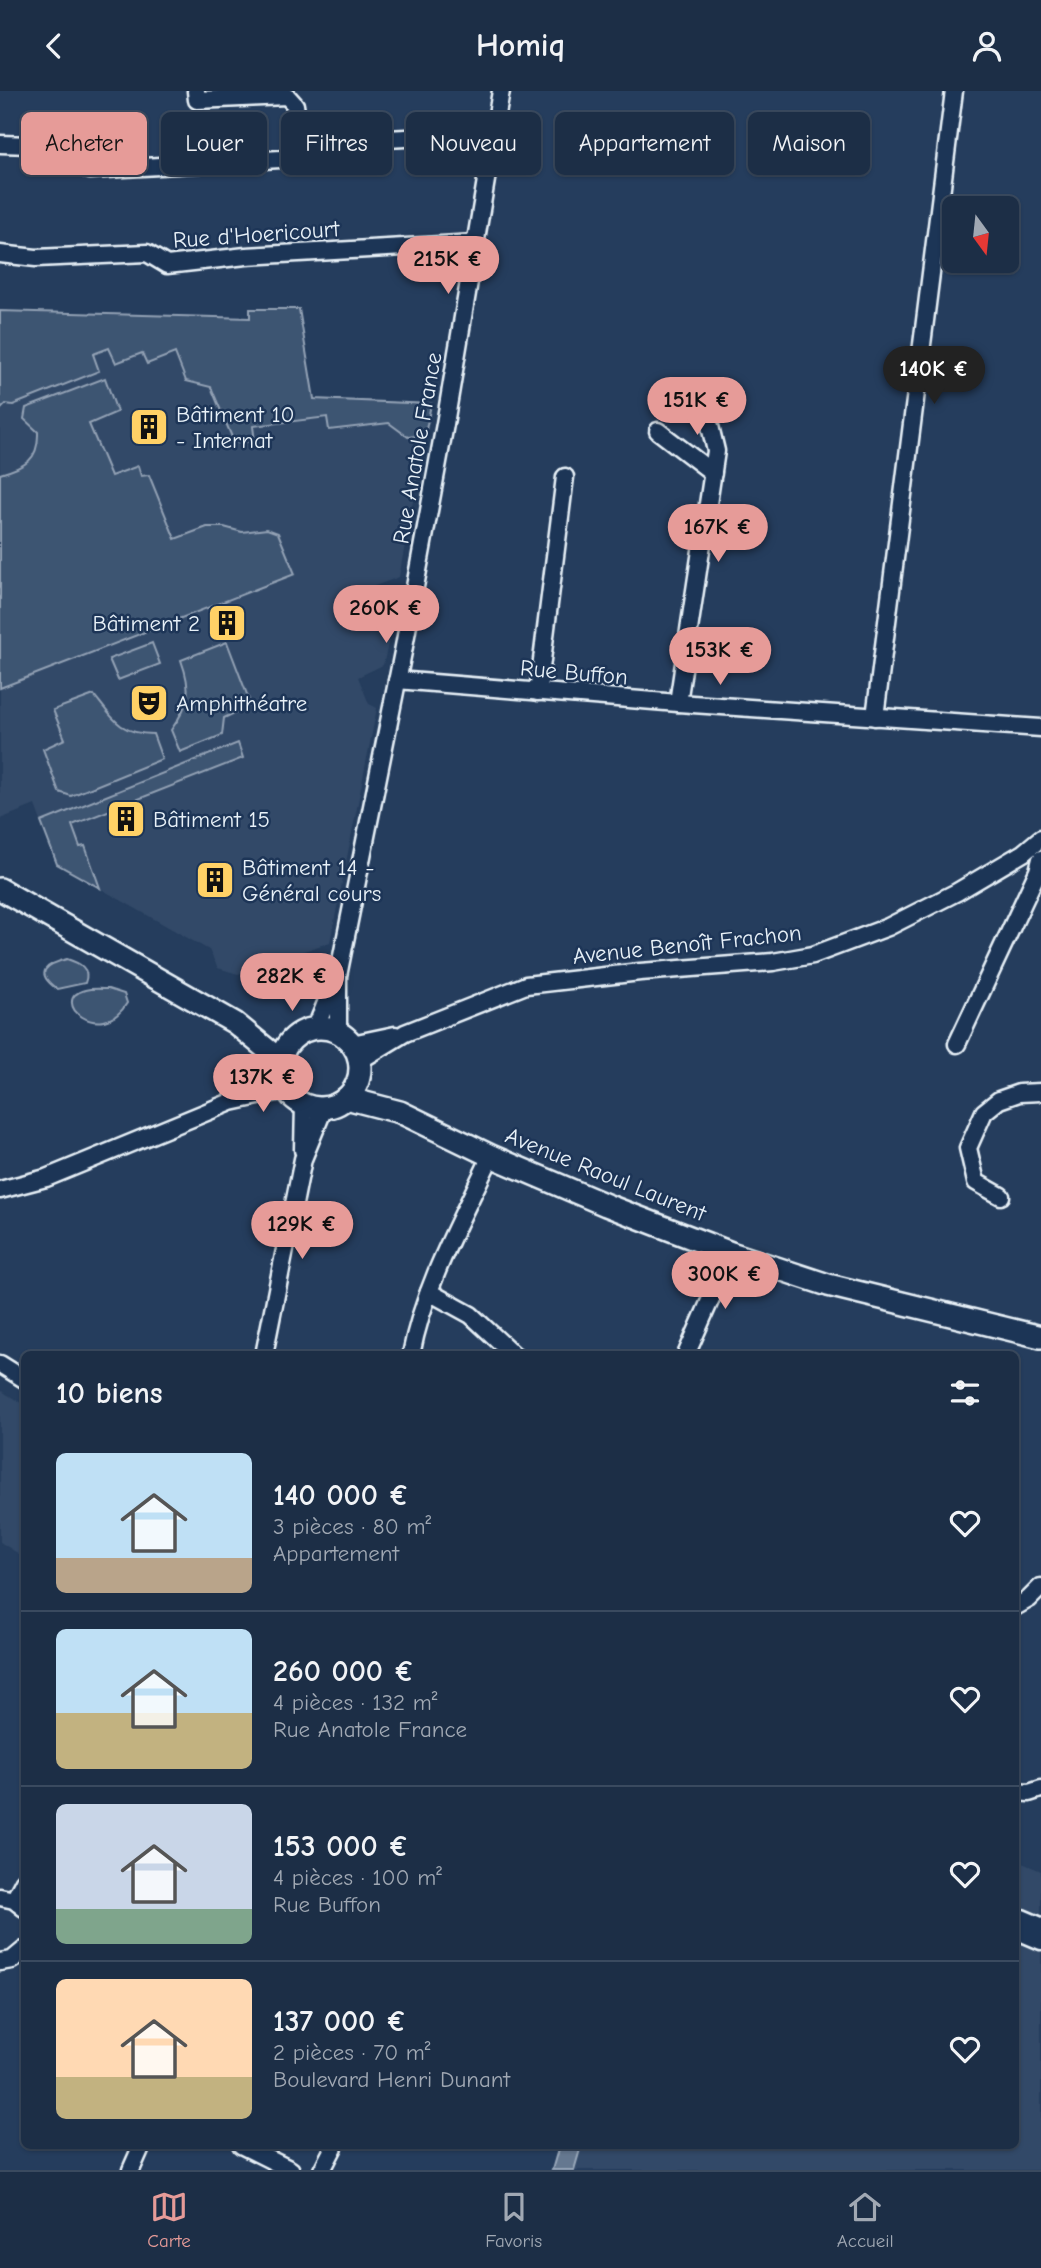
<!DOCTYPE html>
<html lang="fr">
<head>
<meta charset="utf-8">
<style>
  :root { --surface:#1c2e46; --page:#293a51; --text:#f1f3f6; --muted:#a0a8b3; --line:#3a4a5f; --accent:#e69b98 }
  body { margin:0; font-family:"Comic Neue",sans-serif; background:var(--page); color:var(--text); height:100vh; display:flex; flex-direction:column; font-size:26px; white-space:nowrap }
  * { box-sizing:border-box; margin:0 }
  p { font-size:23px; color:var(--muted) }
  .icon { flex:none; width:38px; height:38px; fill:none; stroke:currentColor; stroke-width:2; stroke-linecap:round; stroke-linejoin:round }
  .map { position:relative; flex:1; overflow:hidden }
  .side { position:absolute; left:21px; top:1260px; width:998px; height:798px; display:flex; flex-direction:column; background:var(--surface); border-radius:10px; box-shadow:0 2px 5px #0004,0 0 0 2px var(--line) }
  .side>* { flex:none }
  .guide { position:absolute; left:21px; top:21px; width:999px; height:63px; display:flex; gap:14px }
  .needle { width:46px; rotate:165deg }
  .fabs { position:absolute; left:942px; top:105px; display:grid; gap:14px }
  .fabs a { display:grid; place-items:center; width:77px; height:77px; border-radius:10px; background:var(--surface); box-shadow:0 2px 5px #0004,0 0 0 2px var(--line); font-size:35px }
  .price { position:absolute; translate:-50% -60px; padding:0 16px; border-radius:24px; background:var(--accent); color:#111; font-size:23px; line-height:46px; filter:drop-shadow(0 2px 4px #0008) }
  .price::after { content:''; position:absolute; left:50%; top:42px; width:21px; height:16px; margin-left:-10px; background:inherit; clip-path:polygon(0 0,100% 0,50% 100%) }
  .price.active { background:#222; color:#fff }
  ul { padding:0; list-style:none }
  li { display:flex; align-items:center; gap:21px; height:175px; padding:0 35px }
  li+li { border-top:2px solid var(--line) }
  li span { display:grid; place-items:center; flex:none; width:196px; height:140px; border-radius:10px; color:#555 }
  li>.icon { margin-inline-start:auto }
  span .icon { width:84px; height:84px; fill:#fffc; stroke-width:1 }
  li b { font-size:30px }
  h2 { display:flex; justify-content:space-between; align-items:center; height:84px; padding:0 35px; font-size:30px }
  .tag { padding:0 24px; border-radius:10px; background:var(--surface); box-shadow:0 2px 5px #0004,0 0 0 2px var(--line); font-size:24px; line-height:63px }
  .tag.active { background:var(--accent); color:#111 }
  header { display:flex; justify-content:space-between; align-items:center; height:91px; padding:0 35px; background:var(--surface); font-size:32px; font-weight:800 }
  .menu { display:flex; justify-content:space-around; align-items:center; height:98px; border-top:2px solid var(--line); background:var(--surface); font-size:19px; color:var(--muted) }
  .menu a { display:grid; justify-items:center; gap:4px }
  .menu .active { color:var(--accent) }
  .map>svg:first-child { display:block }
  .built { fill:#334a68 }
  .green { fill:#3e5472; stroke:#93a2b5; stroke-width:2 }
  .water { fill:#657890; stroke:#99a8ba; stroke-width:2 }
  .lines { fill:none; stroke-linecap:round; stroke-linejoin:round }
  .minor-casing { stroke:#e8f1f8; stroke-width:21 }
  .major-casing { stroke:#e8f1f8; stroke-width:26 }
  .minor { stroke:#1d3557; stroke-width:16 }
  .major { stroke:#1d3557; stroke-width:21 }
  .labels { text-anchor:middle; stroke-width:5; stroke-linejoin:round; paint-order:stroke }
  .street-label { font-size:23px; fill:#e8f1f8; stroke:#1d3557 }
  .poi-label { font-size:23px; fill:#e8f1f8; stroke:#1d3557; text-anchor:start }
</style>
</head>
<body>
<header><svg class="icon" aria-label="back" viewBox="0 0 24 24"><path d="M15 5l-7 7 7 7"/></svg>Homiq<svg class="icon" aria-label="person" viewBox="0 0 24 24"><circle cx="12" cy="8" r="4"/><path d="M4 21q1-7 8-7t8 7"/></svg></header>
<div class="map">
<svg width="1041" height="2079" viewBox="0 0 1041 2079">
  <rect width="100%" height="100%" fill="#253d5d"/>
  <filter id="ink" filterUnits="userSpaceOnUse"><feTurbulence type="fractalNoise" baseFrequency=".0143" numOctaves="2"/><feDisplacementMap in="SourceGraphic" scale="14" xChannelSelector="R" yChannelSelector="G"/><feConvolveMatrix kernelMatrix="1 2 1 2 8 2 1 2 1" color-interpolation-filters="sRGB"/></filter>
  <g filter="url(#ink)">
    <g class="built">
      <path d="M 250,218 L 299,218 L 314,308 L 431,313 L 425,344 L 416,346 L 410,372 L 419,377 L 399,486 L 372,496 L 378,511 L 400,504 L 383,574 L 358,586 L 369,613 L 377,617 L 330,851 L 238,883 L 218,877 L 209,859 L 57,773 L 35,714 L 0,728 L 0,221 L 250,227 Z"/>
      <path d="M 0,1299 L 24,1314 L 24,1466 L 0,1451 Z"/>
      <path d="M 1015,1769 L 1041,1780 L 1041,2079 L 560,2079 L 567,2055 L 1015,2054 Z"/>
    </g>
    <g class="green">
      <path d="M 250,218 L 299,218 L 314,308 L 431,313 L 425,344 L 408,346 L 389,332 L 329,339 L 327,326 L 253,335 L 255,351 L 234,351 L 211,296 L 186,290 L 175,262 L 147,273 L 142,262 L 116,272 L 109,257 L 93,263 L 99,280 L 13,314 L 6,313 L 0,319 L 0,220 L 250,227 Z"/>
      <path d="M 105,287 L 117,321 L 89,333 L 111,385 L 138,375 L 141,385 L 149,384 L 175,448 L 207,436 L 224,436 L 242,441 L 267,438 L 278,442 L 295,483 L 0,597 L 0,383 C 24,376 39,370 38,341 L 24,328 L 26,317 Z"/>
      <path d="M 227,551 L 251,614 L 224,627 L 222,644 L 180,661 L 171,639 C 190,613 192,599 181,569 Z"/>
      <path d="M 152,552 L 160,573 L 118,589 L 109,568 Z"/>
      <path d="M 94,604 C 113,628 120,643 153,643 L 162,668 L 71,705 L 59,701 L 43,658 L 65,648 L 53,619 Z"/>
      <path d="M 238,652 L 243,667 L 72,734 L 80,756 L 85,755 L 100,797 L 57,773 L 41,731 Z"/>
      <path d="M 67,868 C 79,872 91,877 85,892 L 57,898 C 33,881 47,873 67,868 Z"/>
      <path d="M 108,898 L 124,903 L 127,912 C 101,956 47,909 85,899 C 92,897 101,898 108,898 Z"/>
    </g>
    <path class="water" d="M 559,2055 L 581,2055 L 574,2079 L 552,2079 Z"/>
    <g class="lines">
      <g class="minor-casing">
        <g id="minor">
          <path d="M 196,0 L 197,9 L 287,5 L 295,14 L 299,41 L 310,61"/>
          <path d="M 0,53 L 61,55 L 78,73 L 90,79 L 298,67 L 328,51 L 445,45 L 493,49"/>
          <path d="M 0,163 L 36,167 L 147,162 L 167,174 L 246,165 L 475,152"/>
          <path d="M 658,340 L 713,382"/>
          <path d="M 397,589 L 678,612 L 1041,637"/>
          <path d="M 538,601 L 565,386"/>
          <path d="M 678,612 L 716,360 L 710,335"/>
          <path d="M 875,626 L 954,0"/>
          <path d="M 316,936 L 335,890"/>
          <path d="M 338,941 L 338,885 L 403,561 L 445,333 L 501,0"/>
          <path d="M 352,953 L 395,944"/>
          <path d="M 957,953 L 1038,780 L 1041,768"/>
          <path d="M 359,970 L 405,942 L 526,894 L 640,881 L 773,871 L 813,864 L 888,836 L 957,801 L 1023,762 L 1041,747"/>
          <path d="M 240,1006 L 279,981"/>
          <path d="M 303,1059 L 304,1013"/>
          <path d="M 0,1099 L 46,1087 L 231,1011 L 286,999"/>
          <path d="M 1001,1105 L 976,1091 L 968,1057 L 984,1021 L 999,1009 L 1019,1002 L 1041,1001"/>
          <path d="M 429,1201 L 471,1224 L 514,1264"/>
          <path d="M 264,1264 L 303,1068 L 324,1017"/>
          <path d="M 411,1264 C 424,1194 461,1129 491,1065"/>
          <path d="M 686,1264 L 731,1162"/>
          <path d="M 0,1273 L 24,1288"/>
          <path d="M 1015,1516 L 1029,1508 L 1041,1496"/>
          <path d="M 1015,1701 L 1029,1702 L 1041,1698"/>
          <path d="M 0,1806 L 14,1809 L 24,1817"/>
          <path d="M 14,1809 L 24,1790"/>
          <path d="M 1015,1824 L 1041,1835"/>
          <path d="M 1015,1839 L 1041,1850"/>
          <path d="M 0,1871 L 12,1869 L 24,1859"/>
          <path d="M 241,2054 L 291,2079"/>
          <path d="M 131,2079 L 142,2054"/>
          <path d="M 322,2079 L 335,2054"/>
        </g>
      </g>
      <g class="major-casing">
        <g id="major">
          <path d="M 0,798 L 235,932 L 280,969"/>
          <circle cx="320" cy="977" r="40"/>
          <path d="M 346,1007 L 400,1021 L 491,1065 L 606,1114 L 731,1162 L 828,1194 L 1041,1246"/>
        </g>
      </g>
      <use href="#minor" class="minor"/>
      <use href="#major" class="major"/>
    </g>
  </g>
  <defs>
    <g id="building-square" transform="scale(2.0125)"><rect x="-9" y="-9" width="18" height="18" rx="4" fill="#ffd166" stroke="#1d3557"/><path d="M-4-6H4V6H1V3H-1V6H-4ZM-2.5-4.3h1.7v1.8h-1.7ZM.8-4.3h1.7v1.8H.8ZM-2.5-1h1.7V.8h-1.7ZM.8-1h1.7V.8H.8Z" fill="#111"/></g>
    <g id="theatre-square" transform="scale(2.0125)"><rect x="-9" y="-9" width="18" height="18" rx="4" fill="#ffd166" stroke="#1d3557"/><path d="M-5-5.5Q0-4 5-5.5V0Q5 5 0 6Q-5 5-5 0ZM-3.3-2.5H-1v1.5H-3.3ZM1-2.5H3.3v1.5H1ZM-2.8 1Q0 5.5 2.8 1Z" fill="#111"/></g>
  </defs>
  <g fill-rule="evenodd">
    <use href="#building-square" x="149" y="336"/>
    <use href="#building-square" x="227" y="532"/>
    <use href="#theatre-square" x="149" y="612"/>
    <use href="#building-square" x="126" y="728"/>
    <use href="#building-square" x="215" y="789"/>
  </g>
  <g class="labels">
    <g class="street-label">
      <text transform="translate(256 143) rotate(-4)" y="8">Rue d'Hoericourt</text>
      <text transform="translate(417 357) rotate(-80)" y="8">Rue Anatole France</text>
      <text transform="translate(574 581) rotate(5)" y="8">Rue Buffon</text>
      <text transform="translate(687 853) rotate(-6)" y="8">Avenue Benoît Frachon</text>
      <text transform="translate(606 1083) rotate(22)" y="8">Avenue Raoul Laurent</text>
    </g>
    <g class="poi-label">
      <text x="176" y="331">Bâtiment 10<tspan x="176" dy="26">- Internat</tspan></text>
      <text x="200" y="540" text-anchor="end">Bâtiment 2</text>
      <text x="176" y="620">Amphithéatre</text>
      <text x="153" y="736">Bâtiment 15</text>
      <text x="242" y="784">Bâtiment 14 -<tspan x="242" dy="26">Général cours</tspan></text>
    </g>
  </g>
</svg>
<div class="fabs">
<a><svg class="needle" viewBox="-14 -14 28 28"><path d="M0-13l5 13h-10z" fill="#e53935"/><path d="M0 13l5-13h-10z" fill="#a0a8b3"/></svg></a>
</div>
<b class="price" style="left:448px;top:205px">215K €</b>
<b class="price active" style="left:934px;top:315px">140K €</b>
<b class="price" style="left:697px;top:346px">151K €</b>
<b class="price" style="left:718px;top:473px">167K €</b>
<b class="price" style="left:386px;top:554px">260K €</b>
<b class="price" style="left:720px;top:596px">153K €</b>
<b class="price" style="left:292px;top:922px">282K €</b>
<b class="price" style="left:263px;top:1023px">137K €</b>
<b class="price" style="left:302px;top:1170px">129K €</b>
<b class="price" style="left:725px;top:1220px">300K €</b>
<div class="guide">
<a class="tag active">Acheter</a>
<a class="tag">Louer</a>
<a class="tag">Filtres</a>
<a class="tag">Nouveau</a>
<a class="tag">Appartement</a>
<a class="tag">Maison</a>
</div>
<section class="side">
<h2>10 biens<svg class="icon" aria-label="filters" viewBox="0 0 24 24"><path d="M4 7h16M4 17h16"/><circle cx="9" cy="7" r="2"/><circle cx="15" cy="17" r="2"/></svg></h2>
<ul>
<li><span style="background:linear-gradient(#bfe0f5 75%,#b9a48a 0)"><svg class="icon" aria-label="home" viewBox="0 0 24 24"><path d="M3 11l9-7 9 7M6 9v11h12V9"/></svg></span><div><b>140 000 €</b><p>3 pièces · 80 m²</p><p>Appartement</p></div><svg class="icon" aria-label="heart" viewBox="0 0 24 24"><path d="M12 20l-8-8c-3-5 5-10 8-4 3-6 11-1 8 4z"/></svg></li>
<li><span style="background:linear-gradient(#bfe0f5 60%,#c2b280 0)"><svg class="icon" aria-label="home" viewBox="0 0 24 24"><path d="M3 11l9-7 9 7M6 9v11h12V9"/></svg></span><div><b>260 000 €</b><p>4 pièces · 132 m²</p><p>Rue Anatole France</p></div><svg class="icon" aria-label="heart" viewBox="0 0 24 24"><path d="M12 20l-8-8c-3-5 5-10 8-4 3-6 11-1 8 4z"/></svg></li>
<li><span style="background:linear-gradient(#c9d6e8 75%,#7fa58c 0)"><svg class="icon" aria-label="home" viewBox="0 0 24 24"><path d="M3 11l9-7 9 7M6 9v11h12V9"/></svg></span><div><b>153 000 €</b><p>4 pièces · 100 m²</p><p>Rue Buffon</p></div><svg class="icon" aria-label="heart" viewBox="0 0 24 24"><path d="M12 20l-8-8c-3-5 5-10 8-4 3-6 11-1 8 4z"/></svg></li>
<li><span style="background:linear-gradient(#ffd9b3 70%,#c2b280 0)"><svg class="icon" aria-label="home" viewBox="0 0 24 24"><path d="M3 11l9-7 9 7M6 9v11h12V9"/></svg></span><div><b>137 000 €</b><p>2 pièces · 70 m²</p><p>Boulevard Henri Dunant</p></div><svg class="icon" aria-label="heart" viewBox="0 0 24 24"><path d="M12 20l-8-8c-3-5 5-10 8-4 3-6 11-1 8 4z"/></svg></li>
</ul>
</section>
</div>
<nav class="menu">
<a class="active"><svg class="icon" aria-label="map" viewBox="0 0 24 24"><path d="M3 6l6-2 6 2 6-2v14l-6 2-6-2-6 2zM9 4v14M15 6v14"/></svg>Carte</a>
<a><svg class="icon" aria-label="saved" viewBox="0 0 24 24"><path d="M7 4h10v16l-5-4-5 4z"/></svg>Favoris</a>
<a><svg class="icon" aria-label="home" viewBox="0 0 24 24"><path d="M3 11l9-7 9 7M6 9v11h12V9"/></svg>Accueil</a>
</nav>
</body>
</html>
